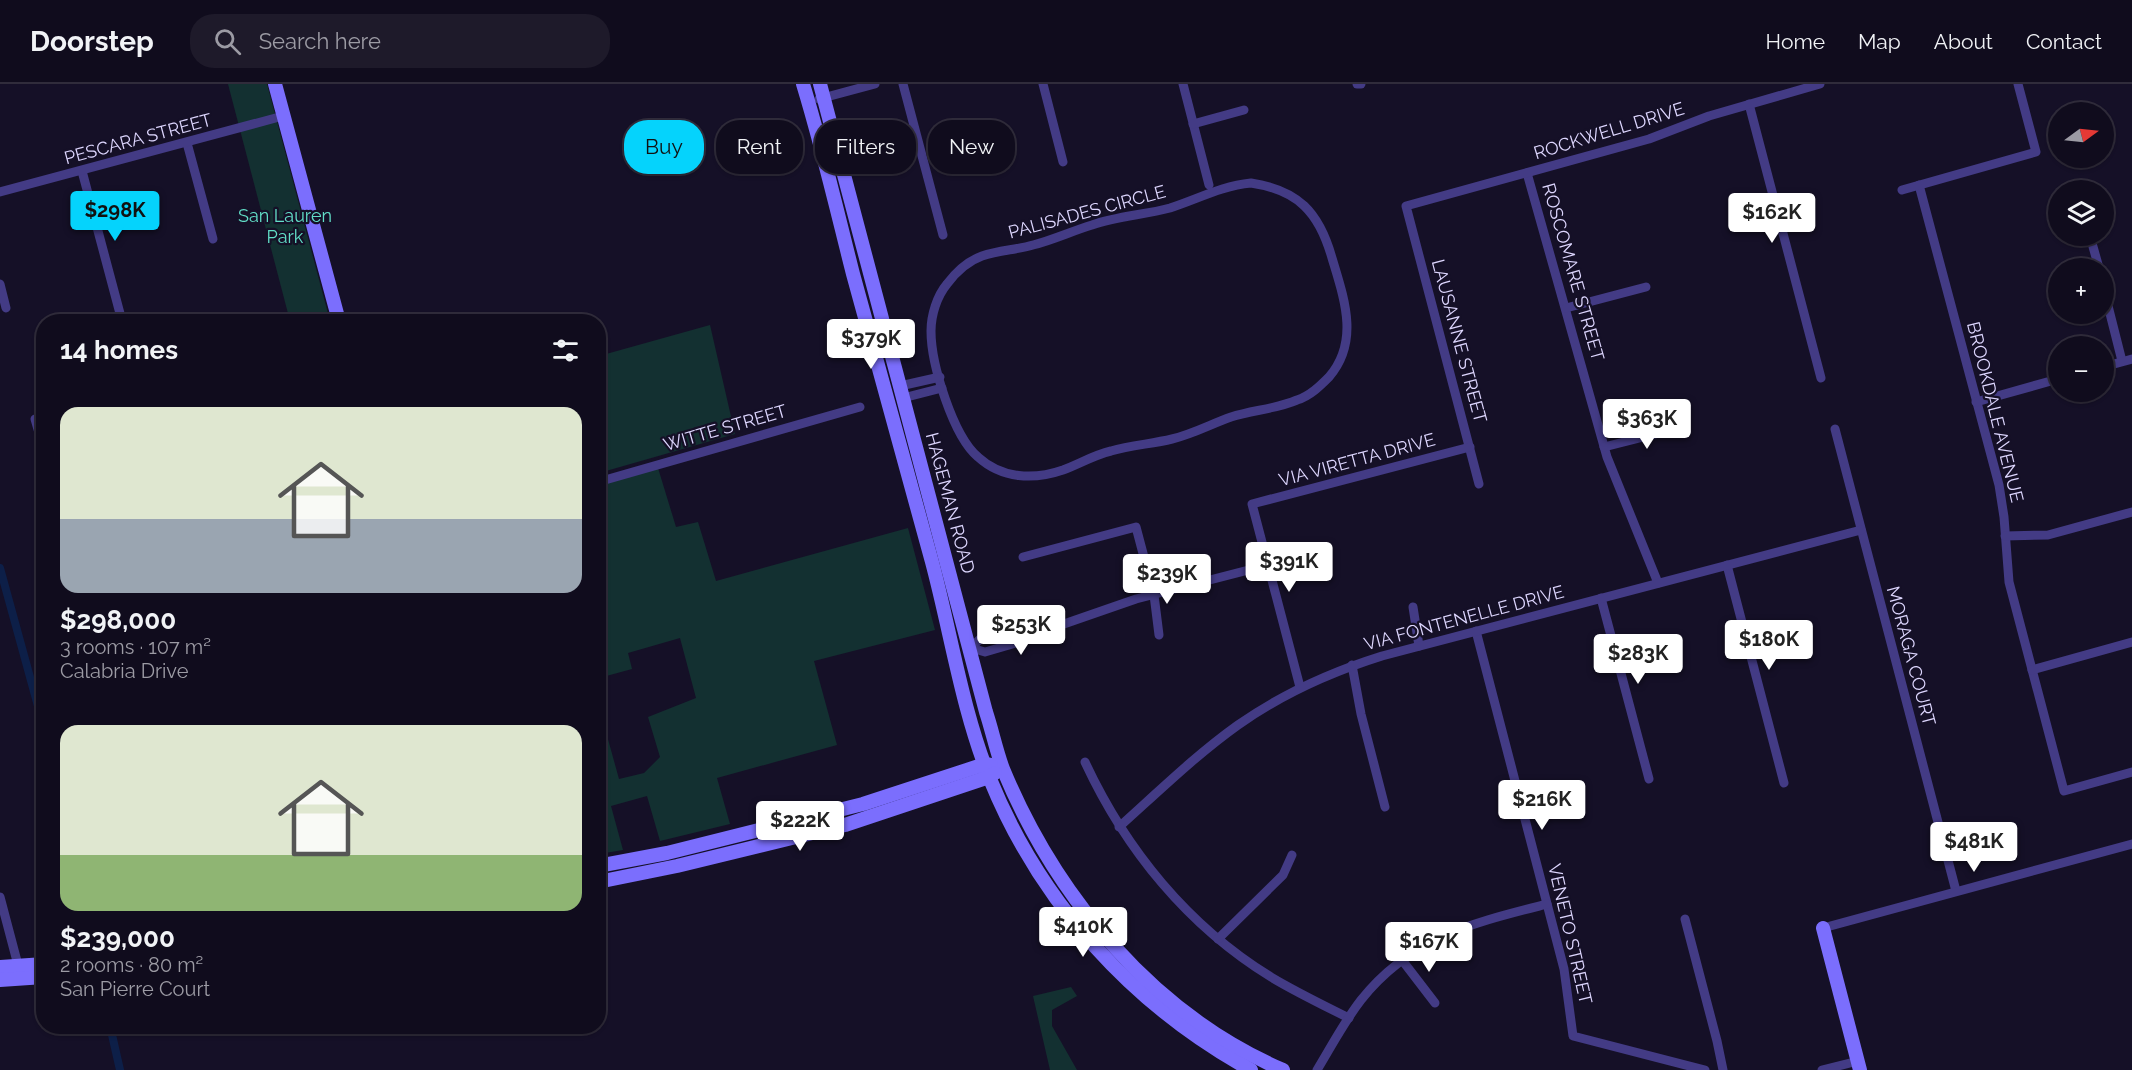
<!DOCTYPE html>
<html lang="en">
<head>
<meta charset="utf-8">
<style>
  :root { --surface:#100c1d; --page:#1e1a2a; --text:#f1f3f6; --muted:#9c9ba4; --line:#302c3b; --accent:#05d3fc }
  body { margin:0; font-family:Raleway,sans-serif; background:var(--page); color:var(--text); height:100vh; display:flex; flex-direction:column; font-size:22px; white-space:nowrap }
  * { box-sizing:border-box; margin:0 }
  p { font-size:20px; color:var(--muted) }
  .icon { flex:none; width:33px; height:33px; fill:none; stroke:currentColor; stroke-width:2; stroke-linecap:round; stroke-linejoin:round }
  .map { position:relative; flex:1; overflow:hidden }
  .side { position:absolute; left:36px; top:230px; width:570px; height:720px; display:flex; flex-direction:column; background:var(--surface); border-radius:24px; box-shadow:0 2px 4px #0004,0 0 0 2px var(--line) }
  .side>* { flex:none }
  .top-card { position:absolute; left:624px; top:36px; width:570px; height:54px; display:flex; gap:12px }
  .needle { width:39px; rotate:75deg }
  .fabs { position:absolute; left:2048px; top:18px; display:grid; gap:12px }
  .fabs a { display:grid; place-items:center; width:66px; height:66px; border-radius:50%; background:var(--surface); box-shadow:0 2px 4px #0004,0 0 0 2px var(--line); font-size:30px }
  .price { position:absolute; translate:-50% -51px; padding:0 14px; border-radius:6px; background:#fff; color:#222; font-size:20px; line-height:39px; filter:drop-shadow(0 2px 3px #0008) }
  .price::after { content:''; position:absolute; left:50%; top:36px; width:18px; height:14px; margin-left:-9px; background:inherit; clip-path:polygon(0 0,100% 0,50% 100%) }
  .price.active { background:var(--accent); color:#111 }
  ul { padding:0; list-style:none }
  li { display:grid; align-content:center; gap:12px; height:318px; padding:0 24px }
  li span { display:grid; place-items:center; height:186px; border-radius:18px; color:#555 }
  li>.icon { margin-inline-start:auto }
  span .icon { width:108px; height:108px; fill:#fffc; stroke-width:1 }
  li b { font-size:26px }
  h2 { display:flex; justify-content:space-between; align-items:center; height:72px; padding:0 24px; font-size:26px }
  .tag { padding:0 21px; border-radius:24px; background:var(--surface); box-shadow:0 2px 4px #0004,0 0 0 2px var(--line); font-size:21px; line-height:54px }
  .tag.active { background:var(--accent); color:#111 }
  header { display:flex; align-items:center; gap:36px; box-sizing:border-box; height:84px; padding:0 30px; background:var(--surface); border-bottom:2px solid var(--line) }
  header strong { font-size:28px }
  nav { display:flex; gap:33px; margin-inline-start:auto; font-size:21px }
  .search { width:420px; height:54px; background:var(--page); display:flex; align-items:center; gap:15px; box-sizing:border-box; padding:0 21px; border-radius:24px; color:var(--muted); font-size:22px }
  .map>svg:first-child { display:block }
  .green { fill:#133031 }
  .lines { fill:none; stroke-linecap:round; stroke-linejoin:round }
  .canal { stroke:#0d1f48; stroke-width:8 }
  .street { stroke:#433b85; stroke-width:9 }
  .secondary { stroke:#7b6efd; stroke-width:14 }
  .labels { text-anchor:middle; stroke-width:4.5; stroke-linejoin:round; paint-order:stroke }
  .street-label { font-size:18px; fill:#ddd6fe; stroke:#151027 }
  .park-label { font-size:18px; fill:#62dfc8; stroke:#151027 }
</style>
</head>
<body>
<header>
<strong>Doorstep</strong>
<div class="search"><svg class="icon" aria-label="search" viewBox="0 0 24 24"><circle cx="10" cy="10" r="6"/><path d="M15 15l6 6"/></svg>Search here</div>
<nav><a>Home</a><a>Map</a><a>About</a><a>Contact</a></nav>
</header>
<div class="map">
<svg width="2132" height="986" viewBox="0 0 2132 986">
  <rect width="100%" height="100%" fill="#151027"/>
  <g class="green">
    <path d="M 228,0 L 267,0 L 330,237 L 290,237 Z"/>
    <path d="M 710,241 L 735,350 L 599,389 L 599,272 Z"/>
    <path d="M 658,384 L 676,443 L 698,438 L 716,497 L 908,444 L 935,546 L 814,577 L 837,661 L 717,694 L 730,740 L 660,757 L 647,712 L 611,722 L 623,766 L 599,770 L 599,647 L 606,648 L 619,695 L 644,689 L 660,673 L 648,633 L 696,614 L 680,554 L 628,569 L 632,585 L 599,594 L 599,401 Z"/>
    <path d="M 1071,903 L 1077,912 L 1052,926 L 1052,942 L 1077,986 L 1050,986 L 1033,912 Z"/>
  </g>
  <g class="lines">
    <g class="canal">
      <path d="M 0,484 L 44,644"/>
      <path d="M 110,942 L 120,986"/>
    </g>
    <g class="street">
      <path d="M 903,0 L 943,151"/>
      <path d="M 1043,0 L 1063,78"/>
      <path d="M 1183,0 L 1209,101"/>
      <path d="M 1357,0 L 1361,0"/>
      <path d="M 819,15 L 875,0"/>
      <path d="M 1749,20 L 1821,294"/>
      <path d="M 1193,40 L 1244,26"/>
      <path d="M 187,59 L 213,155"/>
      <path d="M 82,87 L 122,237"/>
      <path d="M 1527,89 L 1607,373 L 1658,499"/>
      <path d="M 1251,99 C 1298,106 1319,128 1332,174 C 1344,214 1360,257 1329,293 C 1320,302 1310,312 1297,316 C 1276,325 1253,326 1231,333 C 1211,340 1193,350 1172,355 C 1152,360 1131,361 1111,367 C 1094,371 1079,380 1063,386 C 1034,396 1002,395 978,373 C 953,352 931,280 931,247 C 931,231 937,212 947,200 C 956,188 968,177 982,172 C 999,166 1016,166 1033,161 C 1053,156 1072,147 1092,141 C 1117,132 1144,131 1170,124 C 1198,115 1221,102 1251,99 Z"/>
      <path d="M 1919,101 L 1999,401 L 2004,433 L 2009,498 L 2064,707 L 2132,688"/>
      <path d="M 1902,106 L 2036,68 L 2018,0"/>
      <path d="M 0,108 L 283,32"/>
      <path d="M 2090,152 L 2099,184"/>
      <path d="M 0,200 L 6,224"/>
      <path d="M 2103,202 L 2122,277"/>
      <path d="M 1566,224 L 1646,203"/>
      <path d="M 2103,283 L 2132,275"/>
      <path d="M 900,302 L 940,293"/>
      <path d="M 903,314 L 942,304"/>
      <path d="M 1976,318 L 2058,295"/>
      <path d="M 35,335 L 44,366"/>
      <path d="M 1835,345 L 1956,807"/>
      <path d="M 1604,363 L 1683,343"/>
      <path d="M 598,398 L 860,323"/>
      <path d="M 1479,400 L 1406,122 L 1649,55 L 1709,32 L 1820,0"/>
      <path d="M 2005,452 L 2048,451 L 2132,428"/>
      <path d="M 1023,473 L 1136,443 L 1154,511 L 1159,551"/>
      <path d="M 1727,481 L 1784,699"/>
      <path d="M 1601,514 L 1649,695"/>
      <path d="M 1413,523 L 1419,562"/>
      <path d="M 1476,547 L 1564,885 L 1573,952 L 1705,986"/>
      <path d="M 971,564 L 985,568 L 1054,548 L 1061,541 L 1136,515 L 1268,481"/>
      <path d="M 971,564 L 981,554 L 1048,537 L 1061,541"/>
      <path d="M 1352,581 L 1361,630 L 1385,723"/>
      <path d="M 2032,586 L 2132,558"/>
      <path d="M 1300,603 L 1252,420 L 1470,363"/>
      <path d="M 1085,678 C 1126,766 1188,842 1271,893 C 1296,908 1323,921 1349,934"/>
      <path d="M 1119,743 C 1158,708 1196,671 1238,641 C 1282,610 1331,588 1382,572 L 1861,446"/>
      <path d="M 0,813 L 18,881"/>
      <path d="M 1685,835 L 1717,957 L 1723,986"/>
      <path d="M 1823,844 L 2132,760"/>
      <path d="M 1218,855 L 1283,791 L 1292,771"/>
      <path d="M 1402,876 L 1435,919"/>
      <path d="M 1317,986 C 1331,963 1344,938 1361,916 C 1411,853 1473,839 1547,820"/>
      <path d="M 1822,986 L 1858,977"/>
    </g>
    <g class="secondary">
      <path d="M 275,0 L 339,237"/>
      <path d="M 803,0 C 822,62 837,127 853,190 C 879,286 905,382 932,478 C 951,549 962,626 990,695 C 1041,820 1133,921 1251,986"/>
      <path d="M 820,0 L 986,628 C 992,646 996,666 1003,685 C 1056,813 1153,930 1283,986"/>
      <path d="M 598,782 L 667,769 L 863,720 L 985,680 L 991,681"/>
      <path d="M 598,798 L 677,782 L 845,741 L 989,693 L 995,689"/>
      <path d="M 1823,844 L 1860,986"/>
      <path d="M 0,883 L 44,880"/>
      <path d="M 0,896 L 44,893"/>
    </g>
  </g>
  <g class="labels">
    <g class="street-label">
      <text transform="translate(1609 47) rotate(-17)" y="6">ROCKWELL DRIVE</text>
      <text transform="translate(138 55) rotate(-15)" y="6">PESCARA STREET</text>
      <text transform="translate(1087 128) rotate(-15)" y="6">PALISADES CIRCLE</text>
      <text transform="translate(1573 188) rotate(74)" y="6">ROSCOMARE STREET</text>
      <text transform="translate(1459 257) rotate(75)" y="6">LAUSANNE STREET</text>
      <text transform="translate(1995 328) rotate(76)" y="6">BROOKDALE AVENUE</text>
      <text transform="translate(725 344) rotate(-16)" y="6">WITTE STREET</text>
      <text transform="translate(1357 376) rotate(-15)" y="6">VIA VIRETTA DRIVE</text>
      <text transform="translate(950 419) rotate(75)" y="6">HAGEMAN ROAD</text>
      <text transform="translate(1464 534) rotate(-15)" y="6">VIA FONTENELLE DRIVE</text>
      <text transform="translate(1911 572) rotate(75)" y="6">MORAGA COURT</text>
      <text transform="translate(1570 850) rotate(77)" y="6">VENETO STREET</text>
    </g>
    <g class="park-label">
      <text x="285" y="138">San Lauren<tspan x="285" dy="21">Park</tspan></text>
    </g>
  </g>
</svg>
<div class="fabs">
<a><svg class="needle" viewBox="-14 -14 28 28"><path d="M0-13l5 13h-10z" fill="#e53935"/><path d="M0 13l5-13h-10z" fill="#9c9ba4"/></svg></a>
<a><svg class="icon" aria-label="layers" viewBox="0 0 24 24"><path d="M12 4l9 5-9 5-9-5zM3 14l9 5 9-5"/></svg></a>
<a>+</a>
<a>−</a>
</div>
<b class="price active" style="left:115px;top:158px">$298K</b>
<b class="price" style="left:1772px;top:160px">$162K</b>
<b class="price" style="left:871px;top:286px">$379K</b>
<b class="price" style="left:1647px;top:366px">$363K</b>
<b class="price" style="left:1289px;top:509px">$391K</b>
<b class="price" style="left:1167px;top:521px">$239K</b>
<b class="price" style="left:1021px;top:572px">$253K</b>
<b class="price" style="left:1769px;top:587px">$180K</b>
<b class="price" style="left:1638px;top:601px">$283K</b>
<b class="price" style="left:1542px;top:747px">$216K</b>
<b class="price" style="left:800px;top:768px">$222K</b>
<b class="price" style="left:1974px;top:789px">$481K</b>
<b class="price" style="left:1083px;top:874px">$410K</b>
<b class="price" style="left:1429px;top:889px">$167K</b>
<div class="top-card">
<a class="tag active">Buy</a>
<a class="tag">Rent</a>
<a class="tag">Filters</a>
<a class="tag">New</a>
</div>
<section class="side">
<h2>14 homes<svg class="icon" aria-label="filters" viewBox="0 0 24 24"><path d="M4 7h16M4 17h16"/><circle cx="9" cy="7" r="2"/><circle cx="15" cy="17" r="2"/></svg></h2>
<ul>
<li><span style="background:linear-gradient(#dfe7d0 60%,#9aa5b1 0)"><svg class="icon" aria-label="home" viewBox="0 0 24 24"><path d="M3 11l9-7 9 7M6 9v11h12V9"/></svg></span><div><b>$298,000</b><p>3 rooms · 107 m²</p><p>Calabria Drive</p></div></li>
<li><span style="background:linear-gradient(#dfe7d0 70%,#8fb573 0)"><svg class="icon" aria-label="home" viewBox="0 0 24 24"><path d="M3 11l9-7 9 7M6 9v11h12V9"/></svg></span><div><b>$239,000</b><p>2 rooms · 80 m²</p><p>San Pierre Court</p></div></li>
</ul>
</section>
</div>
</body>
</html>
